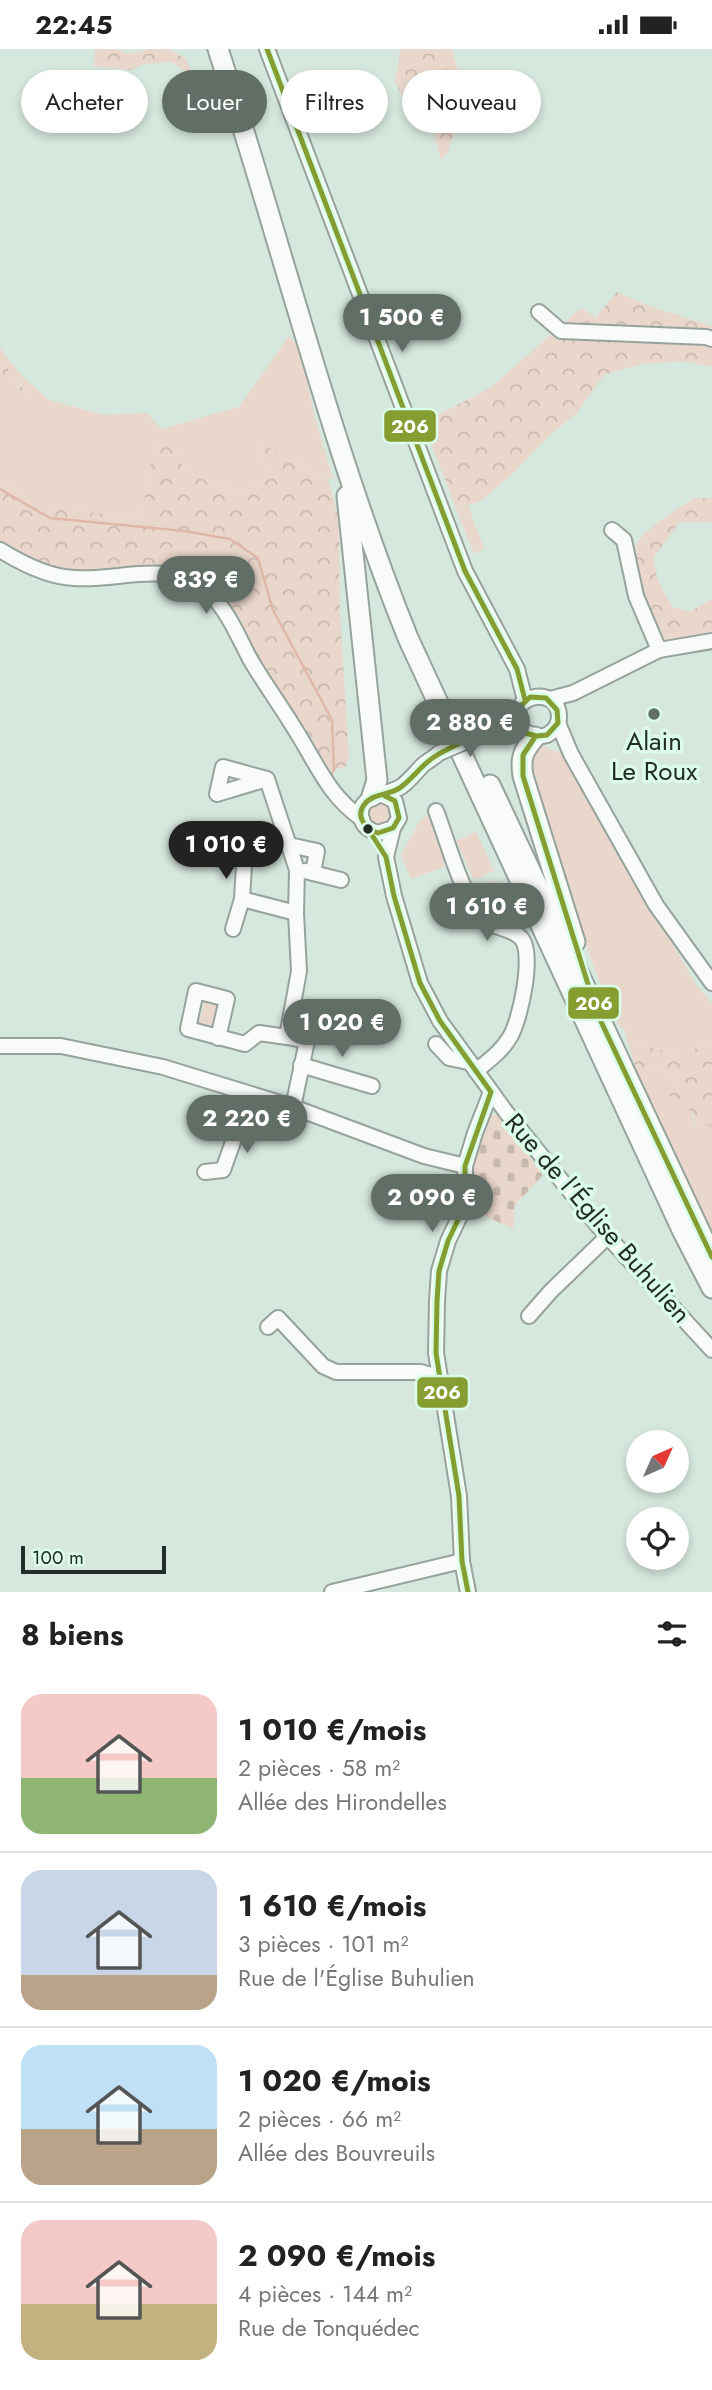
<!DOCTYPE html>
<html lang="fr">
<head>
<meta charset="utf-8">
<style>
  :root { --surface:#fff; --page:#f6f6f6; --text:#222; --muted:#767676; --line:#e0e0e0; --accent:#606e66 }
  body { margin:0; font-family:Jost,sans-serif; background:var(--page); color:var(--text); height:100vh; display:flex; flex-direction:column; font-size:26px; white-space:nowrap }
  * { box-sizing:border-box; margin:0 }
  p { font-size:23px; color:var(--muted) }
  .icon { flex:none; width:38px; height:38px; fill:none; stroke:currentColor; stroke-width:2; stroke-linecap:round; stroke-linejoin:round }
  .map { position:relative; height:1543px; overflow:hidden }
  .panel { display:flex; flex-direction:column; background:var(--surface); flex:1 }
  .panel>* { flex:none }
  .hud { position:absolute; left:21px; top:21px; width:670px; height:63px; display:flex; gap:14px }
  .needle { width:46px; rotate:45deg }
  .buttons { position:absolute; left:626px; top:1381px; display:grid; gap:14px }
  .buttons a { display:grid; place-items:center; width:63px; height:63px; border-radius:50%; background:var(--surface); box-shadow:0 4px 10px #0003; font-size:35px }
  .scale { position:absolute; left:21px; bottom:18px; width:145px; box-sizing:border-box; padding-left:7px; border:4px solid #212d26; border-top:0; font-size:19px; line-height:24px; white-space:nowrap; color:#212d26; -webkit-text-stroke:5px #dbfce9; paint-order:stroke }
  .price { position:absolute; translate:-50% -60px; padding:0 16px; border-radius:24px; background:var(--accent); color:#fff; font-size:23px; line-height:46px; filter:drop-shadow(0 2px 4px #0008) }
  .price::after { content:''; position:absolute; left:50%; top:42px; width:21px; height:16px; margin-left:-10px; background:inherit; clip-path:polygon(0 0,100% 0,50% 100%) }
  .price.current { background:#222; color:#fff }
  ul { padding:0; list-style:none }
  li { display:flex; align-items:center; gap:21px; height:175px; padding:0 21px }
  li+li { border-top:2px solid var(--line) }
  li span { display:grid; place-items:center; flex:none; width:196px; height:140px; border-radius:21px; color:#555 }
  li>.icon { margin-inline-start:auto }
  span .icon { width:84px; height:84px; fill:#fffc; stroke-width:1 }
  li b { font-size:30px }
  h2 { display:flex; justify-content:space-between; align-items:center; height:84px; padding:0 21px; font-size:30px }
  .chip { padding:0 24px; border-radius:32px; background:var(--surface); box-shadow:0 4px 10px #0003; font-size:24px; line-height:63px }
  .chip.current { background:var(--accent); color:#fff }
  .status { display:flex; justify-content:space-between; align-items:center; height:49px; padding:0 35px; background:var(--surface); direction:ltr }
  .status svg { height:19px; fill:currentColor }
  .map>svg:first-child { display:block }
  .green { fill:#ead7cb }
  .forest { fill:url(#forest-crowns) }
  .cemetery { fill:url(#cemetery-stones) }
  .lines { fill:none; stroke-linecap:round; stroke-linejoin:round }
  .stream { stroke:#e0b8a8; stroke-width:2.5 }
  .minor-casing { stroke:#96a39c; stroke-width:18 }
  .highway-casing { stroke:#96a39c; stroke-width:23 }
  .minor { stroke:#f9fbfa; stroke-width:14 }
  .highway { stroke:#f9fbfa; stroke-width:19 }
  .minor-bridge-casing { stroke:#96a39c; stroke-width:18; stroke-linecap:butt }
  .minor-bridge { stroke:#f9fbfa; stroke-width:14 }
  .bus-1-casing { stroke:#dbfce9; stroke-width:10 }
  .bus-1 { stroke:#869d32; stroke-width:5 }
  .poi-dot { fill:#606e66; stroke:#dbfce9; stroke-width:2.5 }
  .bus-dot { fill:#212d26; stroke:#dbfce9; stroke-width:2.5 }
  .labels { text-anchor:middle; stroke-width:7; stroke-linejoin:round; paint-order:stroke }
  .poi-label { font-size:26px; fill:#212d26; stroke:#dbfce9 }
  .street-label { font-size:26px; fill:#212d26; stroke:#dbfce9 }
  .line-badge { stroke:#dbfce9; stroke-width:2.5 }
  .badge-label { font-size:19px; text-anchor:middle; font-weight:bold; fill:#fff }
</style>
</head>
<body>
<div class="status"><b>22:45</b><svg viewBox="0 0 49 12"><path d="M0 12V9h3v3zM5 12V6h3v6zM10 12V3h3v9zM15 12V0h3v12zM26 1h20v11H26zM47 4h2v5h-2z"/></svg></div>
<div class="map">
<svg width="712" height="1543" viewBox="0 0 712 1543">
  <defs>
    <pattern id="forest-crowns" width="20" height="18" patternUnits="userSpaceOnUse" patternTransform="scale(1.75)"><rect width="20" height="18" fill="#ead7cb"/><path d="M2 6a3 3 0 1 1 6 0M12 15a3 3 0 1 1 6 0" fill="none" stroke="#c8b9ae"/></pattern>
    <pattern id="cemetery-stones" width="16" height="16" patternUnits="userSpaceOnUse" patternTransform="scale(1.75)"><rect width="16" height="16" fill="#ead7cb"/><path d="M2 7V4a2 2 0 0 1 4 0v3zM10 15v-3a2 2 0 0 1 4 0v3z" fill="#c8b9ae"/></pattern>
  </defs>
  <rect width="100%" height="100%" fill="#d6e7dd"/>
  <g class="green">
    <path d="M 289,287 L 301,302 L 315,369 L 333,430 L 313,427 L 296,411 L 278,405 L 259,392 L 266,430 L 253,438 L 235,441 L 207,433 L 183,417 L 175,398 L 155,390 L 141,470 L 42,457 L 0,430 L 0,345 L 28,346 L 6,317 L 0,316 L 0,299 L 23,328 L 49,351 L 105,366 L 147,364 L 161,380 L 239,358 Z"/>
    <path d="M 468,456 L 484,500 L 474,505 L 456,459 Z"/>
    <path d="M 539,695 L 566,707 L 696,936 L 712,954 L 712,1003 L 709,996 L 677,1005 L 641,996 L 618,975 L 596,924 L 577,870 L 545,766 L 531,709 Z"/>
    <circle cx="381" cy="765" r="12"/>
    <path d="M 427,766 L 443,797 L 444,818 L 411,830 L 401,806 L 419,773 Z"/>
    <path d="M 476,783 L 494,822 L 474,831 L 456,792 Z"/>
    <path d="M 493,831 L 505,855 L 484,865 L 472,841 Z"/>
    <path d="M 204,949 L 220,952 L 216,980 L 195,978 L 193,969 L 200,970 L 204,956 L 198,952 Z"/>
    <path d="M 635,1016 L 674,1027 L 694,1039 L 670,1034 L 691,1064 L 696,1078 L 710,1076 L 712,1079 L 712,1184 L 645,1044 Z"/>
  </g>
  <g class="forest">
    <path d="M 95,0 L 115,0 L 129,5 L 149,0 L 169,0 L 186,10 L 193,26 L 187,28 L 186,23 L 172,13 L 143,15 L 131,21 L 94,17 Z"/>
    <path d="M 401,0 L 452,0 L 457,19 L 483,26 L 497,35 L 492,54 C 487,56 480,57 475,60 C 461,67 450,89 448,104 L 441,111 L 433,79 L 421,60 L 405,55 L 395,32 Z"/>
    <path d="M 617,243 L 652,258 L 712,277 L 712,318 L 682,312 L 641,315 L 604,326 L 576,365 L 552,384 L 510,427 L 479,453 L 456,459 L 426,382 L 438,366 L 490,339 L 581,259 L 596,268 Z"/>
    <path d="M 0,316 L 6,317 L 28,347 L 0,345 Z"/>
    <path d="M 155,390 L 175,398 L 183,417 L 207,433 L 235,441 L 253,438 L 266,430 L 259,391 L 278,405 L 296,411 L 313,427 L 328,430 L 339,472 L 340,565 L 349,708 L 345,719 L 325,721 L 219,543 L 179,521 L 64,521 L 30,509 L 0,493 L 0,430 L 43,457 L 141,470 Z"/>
    <path d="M 694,449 L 712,449 L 712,473 L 680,473 L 654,508 C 655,528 661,541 673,558 L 690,563 L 712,550 L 712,587 L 660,592 C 650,569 623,516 638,493 C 647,478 679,459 694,449 Z"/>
    <path d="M 624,981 L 641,996 L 677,1005 L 710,996 L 712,1003 L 712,1079 L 710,1076 L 696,1078 L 694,1067 L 683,1054 L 673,1054 L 665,1038 L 670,1034 L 692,1038 L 674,1027 L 635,1016 Z"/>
  </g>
  <path class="cemetery" d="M 497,1065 L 543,1126 L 515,1156 L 513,1180 L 472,1161 L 472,1114 L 487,1067 Z"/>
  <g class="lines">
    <path class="stream" d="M 0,440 L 50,469 L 184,482 L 230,490 L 258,509 L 273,561 L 332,671 L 334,721 L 330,727"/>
    <g class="minor-casing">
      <g id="minor">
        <path d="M 267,0 L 465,522 L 517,620 L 525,651"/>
        <path d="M 539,263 L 561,282 L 706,288 L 712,290"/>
        <path d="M 612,481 L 624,491 L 636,547 L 659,601"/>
        <path d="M 0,501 C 21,514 49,528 74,529 C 118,533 169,509 208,543 C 227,560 238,587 250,610 C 264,634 281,657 296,682 C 317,715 328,746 362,770"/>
        <path d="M 550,650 L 573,644 L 659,601 L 712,592"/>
        <path d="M 558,674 L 571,705 L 656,856 L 712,934"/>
        <path d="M 486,684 C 497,683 513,678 523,682 C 533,686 536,689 547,686 C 554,682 559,676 559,668 C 559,633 499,647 523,682"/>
        <path d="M 267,730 L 223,718 L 217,745 L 267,730 L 297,821 L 296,864 L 299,922 L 287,988 L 307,992 L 293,1058"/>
        <path d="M 385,747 L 395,752 L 399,769 L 393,779 L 378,784 C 371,782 364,779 362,771 C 354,745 388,747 402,737 C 410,731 415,724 422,717 C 427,712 434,709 439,704"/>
        <path d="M 436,762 C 448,793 458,834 477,862 C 491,883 509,876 521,889 C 535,904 520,972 510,988 C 502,1002 488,1012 476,1022"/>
        <path d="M 393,779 L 386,808 L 394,847 L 420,934 L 440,972 L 506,1063 L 599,1178 L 712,1301"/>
        <path d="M 289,796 L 317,802 L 313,824"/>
        <path d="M 305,822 L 341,831"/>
        <path d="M 242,850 L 296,864"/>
        <path d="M 233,880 L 242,850 L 244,815"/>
        <path d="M 218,989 L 227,950 L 196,942 L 188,980 L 245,995 L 259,984 L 287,988"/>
        <path d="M 436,995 L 449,1009 L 468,1013"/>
        <path d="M 0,997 L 61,997 L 163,1018 L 293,1058 L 424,1107 L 465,1117"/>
        <path d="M 301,1016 L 372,1037"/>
        <path d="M 205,1123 L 223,1121 L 250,1045"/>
        <path d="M 529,1267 L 551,1242 L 607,1188"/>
        <path d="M 268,1278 L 278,1269 L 323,1317 L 336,1323 L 421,1323 L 434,1327 L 442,1336"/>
        <path d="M 332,1543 L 462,1512"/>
        <path d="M 468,1543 L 462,1512 L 459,1447 L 436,1304 L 437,1252 L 439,1222 L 448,1192 L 465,1156 L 465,1117 L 475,1084 L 491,1043"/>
      </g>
    </g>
    <g class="highway-casing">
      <g id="highway">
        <path d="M 218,0 C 282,196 331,398 408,589 L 683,1183 L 712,1239"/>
        <path d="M 347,447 L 377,731 L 372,747"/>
        <path d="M 535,688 C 523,702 520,709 523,727 L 575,893"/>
        <path d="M 490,736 L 712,1208"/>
      </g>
    </g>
    <use href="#minor" class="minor"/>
    <use href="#highway" class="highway"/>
    <g class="minor-bridge-casing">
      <path id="minor-bridge" d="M 439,704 L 486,684"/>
    </g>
    <use href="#minor-bridge" class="minor-bridge"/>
    <g class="bus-1-casing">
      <g id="bus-1">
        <path d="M 267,0 L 465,522 L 517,620 L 525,651"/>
        <path d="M 512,681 L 537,687 L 547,686 L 558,674 L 557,661 L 546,649 L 530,648 L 520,658 L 518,672"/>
        <path d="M 535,688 L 523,706 L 523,727 L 597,964 L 712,1208"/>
        <path d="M 385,747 L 395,752 L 399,769 L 393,779 L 378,784 C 366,780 355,768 364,756 C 371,745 388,746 398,740 C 411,732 420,717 434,708 C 464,689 495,684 521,656"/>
        <path d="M 368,780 L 386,808 L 394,847 L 420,934 L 440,972 L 491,1043 L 465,1117 L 465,1156 L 448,1192 L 439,1222 L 437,1252 L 436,1304 L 459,1447 L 462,1512 L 468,1543"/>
      </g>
    </g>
    <use href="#bus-1" class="bus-1"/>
  </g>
  <circle class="poi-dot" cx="654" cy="665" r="7"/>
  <circle class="bus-dot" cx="368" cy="780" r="6"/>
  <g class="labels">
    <g class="poi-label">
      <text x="654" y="701">Alain<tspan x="654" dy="30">Le Roux</tspan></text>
    </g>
    <g class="street-label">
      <text transform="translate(598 1169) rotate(49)" y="9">Rue de l'Église Buhulien</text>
    </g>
  </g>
  <g class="line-badge">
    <rect x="383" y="360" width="54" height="34" rx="7" fill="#869d32"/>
    <rect x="567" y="937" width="53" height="34" rx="7" fill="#869d32"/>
    <rect x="416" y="1327" width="53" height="33" rx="7" fill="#869d32"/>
  </g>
  <g class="badge-label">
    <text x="410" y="384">206</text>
    <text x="594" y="961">206</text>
    <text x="442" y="1350">206</text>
  </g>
</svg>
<div class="buttons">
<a><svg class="needle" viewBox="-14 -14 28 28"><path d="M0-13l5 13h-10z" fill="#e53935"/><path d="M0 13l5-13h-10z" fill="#767676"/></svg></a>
<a><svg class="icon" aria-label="locate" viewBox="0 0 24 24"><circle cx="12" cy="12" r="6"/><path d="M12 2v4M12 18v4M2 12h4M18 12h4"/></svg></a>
</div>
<div class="scale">100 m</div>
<b class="price" style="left:402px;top:305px">1 500 €</b>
<b class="price" style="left:206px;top:567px">839 €</b>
<b class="price" style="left:470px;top:710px">2 880 €</b>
<b class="price current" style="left:226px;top:832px">1 010 €</b>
<b class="price" style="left:487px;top:894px">1 610 €</b>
<b class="price" style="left:342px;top:1010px">1 020 €</b>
<b class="price" style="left:247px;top:1106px">2 220 €</b>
<b class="price" style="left:432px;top:1185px">2 090 €</b>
<div class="hud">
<a class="chip">Acheter</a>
<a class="chip current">Louer</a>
<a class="chip">Filtres</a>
<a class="chip">Nouveau</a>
</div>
</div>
<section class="panel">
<h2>8 biens<svg class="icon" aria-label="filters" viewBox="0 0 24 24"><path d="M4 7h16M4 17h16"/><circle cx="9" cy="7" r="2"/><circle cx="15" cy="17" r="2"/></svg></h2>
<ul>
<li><span style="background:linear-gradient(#f6c9c9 60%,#8fb573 0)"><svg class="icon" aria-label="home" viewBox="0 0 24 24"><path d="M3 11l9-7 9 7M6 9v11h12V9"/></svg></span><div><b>1 010 €/mois</b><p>2 pièces · 58 m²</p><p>Allée des Hirondelles</p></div></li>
<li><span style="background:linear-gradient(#c9d6e8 75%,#b9a48a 0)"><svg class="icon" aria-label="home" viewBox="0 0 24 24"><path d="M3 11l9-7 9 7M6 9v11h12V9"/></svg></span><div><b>1 610 €/mois</b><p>3 pièces · 101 m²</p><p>Rue de l'Église Buhulien</p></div></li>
<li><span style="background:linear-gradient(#bfe0f5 60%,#b9a48a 0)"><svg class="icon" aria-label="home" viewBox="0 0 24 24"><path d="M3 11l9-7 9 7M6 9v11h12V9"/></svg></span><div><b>1 020 €/mois</b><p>2 pièces · 66 m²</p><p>Allée des Bouvreuils</p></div></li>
<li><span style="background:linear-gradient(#f6c9c9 60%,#c2b280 0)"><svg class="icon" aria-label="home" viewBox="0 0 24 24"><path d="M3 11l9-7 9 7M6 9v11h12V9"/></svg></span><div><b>2 090 €/mois</b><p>4 pièces · 144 m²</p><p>Rue de Tonquédec</p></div></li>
</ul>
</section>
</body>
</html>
